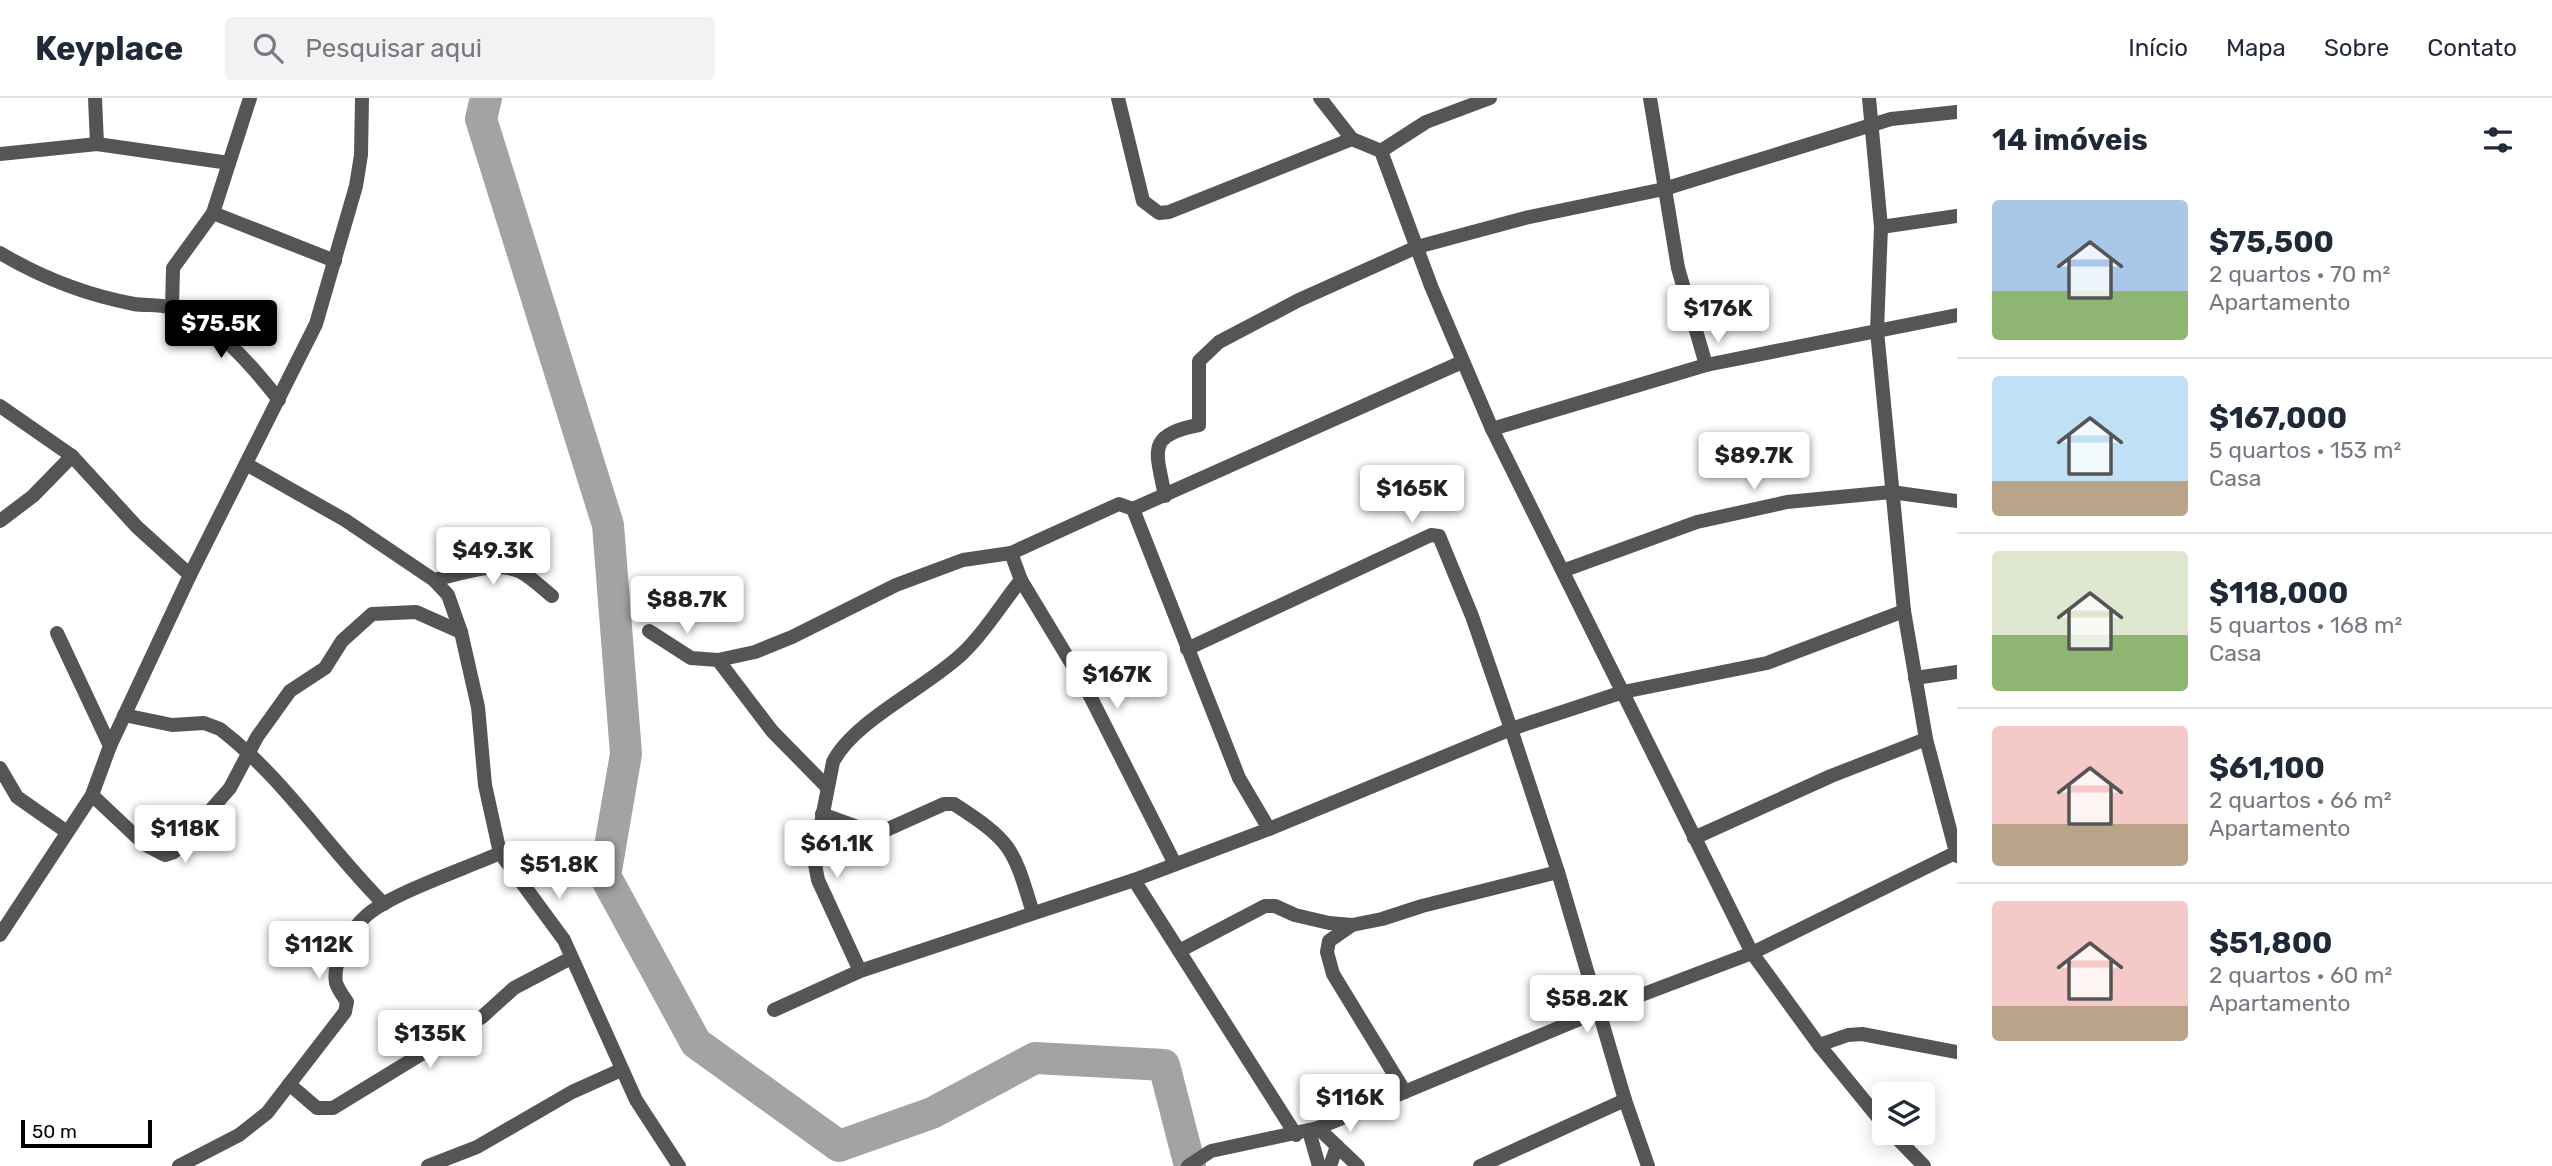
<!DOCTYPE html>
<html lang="pt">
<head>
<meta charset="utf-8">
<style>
  :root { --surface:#fff; --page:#f2f2f3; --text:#1f2937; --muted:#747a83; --line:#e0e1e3; --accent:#000 }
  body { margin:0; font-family:Rubik,sans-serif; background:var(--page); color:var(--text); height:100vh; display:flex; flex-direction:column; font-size:26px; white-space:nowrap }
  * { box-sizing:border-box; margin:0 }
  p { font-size:23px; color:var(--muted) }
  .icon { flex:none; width:38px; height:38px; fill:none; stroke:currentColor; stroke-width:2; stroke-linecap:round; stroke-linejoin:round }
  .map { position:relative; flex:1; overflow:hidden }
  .side { display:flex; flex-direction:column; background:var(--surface); width:595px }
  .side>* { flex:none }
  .controls { position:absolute; left:1872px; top:984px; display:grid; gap:14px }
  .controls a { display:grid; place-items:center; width:63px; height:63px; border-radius:7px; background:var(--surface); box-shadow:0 4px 18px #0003; font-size:35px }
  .scale { position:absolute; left:21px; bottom:18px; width:131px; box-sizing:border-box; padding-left:7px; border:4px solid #000; border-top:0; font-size:19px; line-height:24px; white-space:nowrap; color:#000; -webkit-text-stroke:5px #fff; paint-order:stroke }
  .price { position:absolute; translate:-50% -60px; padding:0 16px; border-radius:7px; background:#fff; color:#222; font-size:23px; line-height:46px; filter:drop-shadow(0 2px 4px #0008) }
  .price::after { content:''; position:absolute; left:50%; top:42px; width:21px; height:16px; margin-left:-10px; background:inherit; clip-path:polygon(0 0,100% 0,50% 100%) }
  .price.on { background:var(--accent); color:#fff }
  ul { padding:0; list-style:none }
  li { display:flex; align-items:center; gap:21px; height:175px; padding:0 35px }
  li+li { border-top:2px solid var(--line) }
  li span { display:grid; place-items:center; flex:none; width:196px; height:140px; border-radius:7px; color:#555 }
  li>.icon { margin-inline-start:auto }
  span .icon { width:84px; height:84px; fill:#fffc; stroke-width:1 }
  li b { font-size:30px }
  h2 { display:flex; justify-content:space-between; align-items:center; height:84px; padding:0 35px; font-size:30px }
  header { display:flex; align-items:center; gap:42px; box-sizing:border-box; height:98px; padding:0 35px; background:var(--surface); border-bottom:2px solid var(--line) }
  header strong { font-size:33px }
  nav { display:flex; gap:38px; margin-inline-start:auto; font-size:24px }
  .search { width:490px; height:63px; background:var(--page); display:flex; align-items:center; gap:18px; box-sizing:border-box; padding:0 24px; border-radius:7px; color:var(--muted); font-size:26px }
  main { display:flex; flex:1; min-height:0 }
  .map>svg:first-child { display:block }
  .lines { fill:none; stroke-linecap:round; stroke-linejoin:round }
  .river { stroke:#a3a3a3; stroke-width:32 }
  .street { stroke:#555; stroke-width:14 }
</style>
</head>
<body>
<header>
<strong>Keyplace</strong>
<div class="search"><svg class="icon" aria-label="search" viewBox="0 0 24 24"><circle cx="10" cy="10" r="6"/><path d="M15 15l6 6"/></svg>Pesquisar aqui</div>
<nav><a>Início</a><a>Mapa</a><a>Sobre</a><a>Contato</a></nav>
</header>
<main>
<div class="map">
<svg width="1957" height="1068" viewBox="0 0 1957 1068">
  <rect width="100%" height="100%" fill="#fff"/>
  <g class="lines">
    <path class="river" d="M 486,0 L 481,21 L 608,427 L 626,656 L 605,778 L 696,945 L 839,1048 L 932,1015 L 1035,960 L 1164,967 L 1190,1068"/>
    <g class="street">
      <path d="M 95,0 L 97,46"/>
      <path d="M 1118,0 L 1143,103 L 1159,115 L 1169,114 L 1352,41"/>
      <path d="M 1320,0 L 1352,41 L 1381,53 L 1431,188 L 1492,331 L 1752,855 L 1819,947 L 1885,1028"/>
      <path d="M 1650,0 L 1678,170 L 1706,267"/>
      <path d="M 1869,0 L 1881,129 L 1877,233 L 1904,513 L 1926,641 L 1957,758"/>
      <path d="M 1381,53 L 1426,24 L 1490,0"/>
      <path d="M 0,56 L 97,46 L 229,65"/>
      <path d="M 213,115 L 335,163"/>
      <path d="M 1881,129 L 1957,118"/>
      <path d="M 0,155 C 42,180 86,197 134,206 C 146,208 159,206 171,210 C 213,221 253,269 279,302"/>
      <path d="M 172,210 L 173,170 L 213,115 L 250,0"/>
      <path d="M 0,308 L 72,358 L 137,429 L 190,477"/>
      <path d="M 1492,331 L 1706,267 L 1957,217"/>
      <path d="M 246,366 L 345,422 L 434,482 L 448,497 L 461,534 L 478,609 L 485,687 L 500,755 L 564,842 L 636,1002 L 679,1068"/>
      <path d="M 1165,398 C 1156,352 1146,337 1199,327 L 1199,263 L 1219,244 L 1299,202 L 1417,149 L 1525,120 L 1664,91 L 1891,21 L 1957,14"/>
      <path d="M 1133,411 L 1462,264"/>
      <path d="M 0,423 L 33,398 L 72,358"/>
      <path d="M 1011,455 L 1021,482 L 1085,588 L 1175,766"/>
      <path d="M 1565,472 L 1697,424 L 1787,404 L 1891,394 L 1957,403"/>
      <path d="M 434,482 C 460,476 496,462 521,474 C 532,480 542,490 552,498"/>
      <path d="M 649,533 L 691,560 L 718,562 L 755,554 L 792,539 L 896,487 L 963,462 L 1011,455 L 1119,406 L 1133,411 L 1239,680 L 1269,731"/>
      <path d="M 57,535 L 110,648"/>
      <path d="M 1187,551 L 1431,437 L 1439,438 L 1472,518 L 1511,631 L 1558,774 L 1625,1002 L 1648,1068"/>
      <path d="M 718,562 L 772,633 L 827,689"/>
      <path d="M 1915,580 L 1957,574"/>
      <path d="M 124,617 L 172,627 L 204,625 L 220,631 C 284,680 327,749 384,806"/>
      <path d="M 0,670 L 17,699 L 67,734"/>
      <path d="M 92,697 L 144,746 L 165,757 L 174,754 L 230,690 L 257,639 L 290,593 L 325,570 L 342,543 L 372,516 L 416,514 L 461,534"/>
      <path d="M 822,716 L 877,736 L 944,706 L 954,706 C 1013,744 1013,750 1033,815"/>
      <path d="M 1694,740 L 1831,678 L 1926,641"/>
      <path d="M 1134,782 L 1296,1037"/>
      <path d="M 1352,827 L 1329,843 L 1327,854 L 1333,876 L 1405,994"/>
      <path d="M 0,837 L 92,697 L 110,648 L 190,477 L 316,226 L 356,88 L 361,57 L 362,0"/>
      <path d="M 1179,853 L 1265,808 L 1275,808 L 1295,817 L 1329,825 L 1352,827 L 1382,821 L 1422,808 L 1558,774"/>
      <path d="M 860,873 L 818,782 L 814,761 L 833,664 C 854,622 930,588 964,554 C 986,533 1002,505 1021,482"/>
      <path d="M 774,912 L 860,873 L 1134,782 L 1269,731 L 1511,631 L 1623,594 L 1767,565 L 1904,513"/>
      <path d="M 1819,947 L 1848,937 L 1862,936 L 1957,954"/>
      <path d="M 289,986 L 317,1010 L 333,1010 L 482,919 L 514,890 L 571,860"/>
      <path d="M 1318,1030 L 1358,1068"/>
      <path d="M 1309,1033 L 1319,1068"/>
      <path d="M 1891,1034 L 1924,1068"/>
      <path d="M 179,1068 L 239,1037 L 267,1015 L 345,914 L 347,904 C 343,898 338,891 336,885 C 332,863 351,831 367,817 C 392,795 467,770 500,755"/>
      <path d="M 428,1068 L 477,1049 L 572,994 L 621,972"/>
      <path d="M 1188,1068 L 1211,1053 L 1318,1030 L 1599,913 L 1752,855 L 1957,754"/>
      <path d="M 1330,1068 L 1337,1048"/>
      <path d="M 1480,1068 L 1625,1002"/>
    </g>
  </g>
</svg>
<div class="controls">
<a><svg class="icon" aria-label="layers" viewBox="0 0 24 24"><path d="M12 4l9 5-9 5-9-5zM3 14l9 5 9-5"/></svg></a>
</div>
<div class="scale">50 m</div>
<b class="price" style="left:1718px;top:247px">$176K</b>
<b class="price on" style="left:221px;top:262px">$75.5K</b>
<b class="price" style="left:1754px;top:394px">$89.7K</b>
<b class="price" style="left:1412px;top:427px">$165K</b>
<b class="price" style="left:493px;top:489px">$49.3K</b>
<b class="price" style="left:687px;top:538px">$88.7K</b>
<b class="price" style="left:1117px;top:613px">$167K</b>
<b class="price" style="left:185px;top:767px">$118K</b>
<b class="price" style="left:837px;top:782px">$61.1K</b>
<b class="price" style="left:559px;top:803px">$51.8K</b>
<b class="price" style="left:319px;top:883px">$112K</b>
<b class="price" style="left:1587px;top:937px">$58.2K</b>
<b class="price" style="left:430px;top:972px">$135K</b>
<b class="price" style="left:1350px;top:1036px">$116K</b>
</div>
<section class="side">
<h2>14 imóveis<svg class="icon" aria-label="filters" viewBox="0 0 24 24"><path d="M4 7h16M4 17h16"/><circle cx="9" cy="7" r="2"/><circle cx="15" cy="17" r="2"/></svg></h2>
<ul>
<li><span style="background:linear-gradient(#a9c7e8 65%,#8fb573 0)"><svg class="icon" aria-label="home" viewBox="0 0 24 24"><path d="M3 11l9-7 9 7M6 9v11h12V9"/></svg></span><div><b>$75,500</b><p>2 quartos · 70 m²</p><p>Apartamento</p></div></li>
<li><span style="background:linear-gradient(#bfe0f5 75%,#b9a48a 0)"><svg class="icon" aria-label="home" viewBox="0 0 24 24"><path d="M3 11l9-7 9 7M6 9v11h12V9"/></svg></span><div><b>$167,000</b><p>5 quartos · 153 m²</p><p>Casa</p></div></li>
<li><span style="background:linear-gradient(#dfe7d0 60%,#8fb573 0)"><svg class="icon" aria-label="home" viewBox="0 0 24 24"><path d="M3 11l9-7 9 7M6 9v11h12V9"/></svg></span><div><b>$118,000</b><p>5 quartos · 168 m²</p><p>Casa</p></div></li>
<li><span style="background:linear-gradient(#f6c9c9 70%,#b9a48a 0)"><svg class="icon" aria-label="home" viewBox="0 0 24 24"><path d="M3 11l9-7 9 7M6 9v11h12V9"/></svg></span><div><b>$61,100</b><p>2 quartos · 66 m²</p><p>Apartamento</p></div></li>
<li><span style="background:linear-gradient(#f6c9c9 75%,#b9a48a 0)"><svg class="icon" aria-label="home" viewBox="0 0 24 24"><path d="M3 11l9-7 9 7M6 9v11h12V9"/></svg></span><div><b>$51,800</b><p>2 quartos · 60 m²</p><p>Apartamento</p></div></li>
</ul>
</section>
</main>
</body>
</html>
